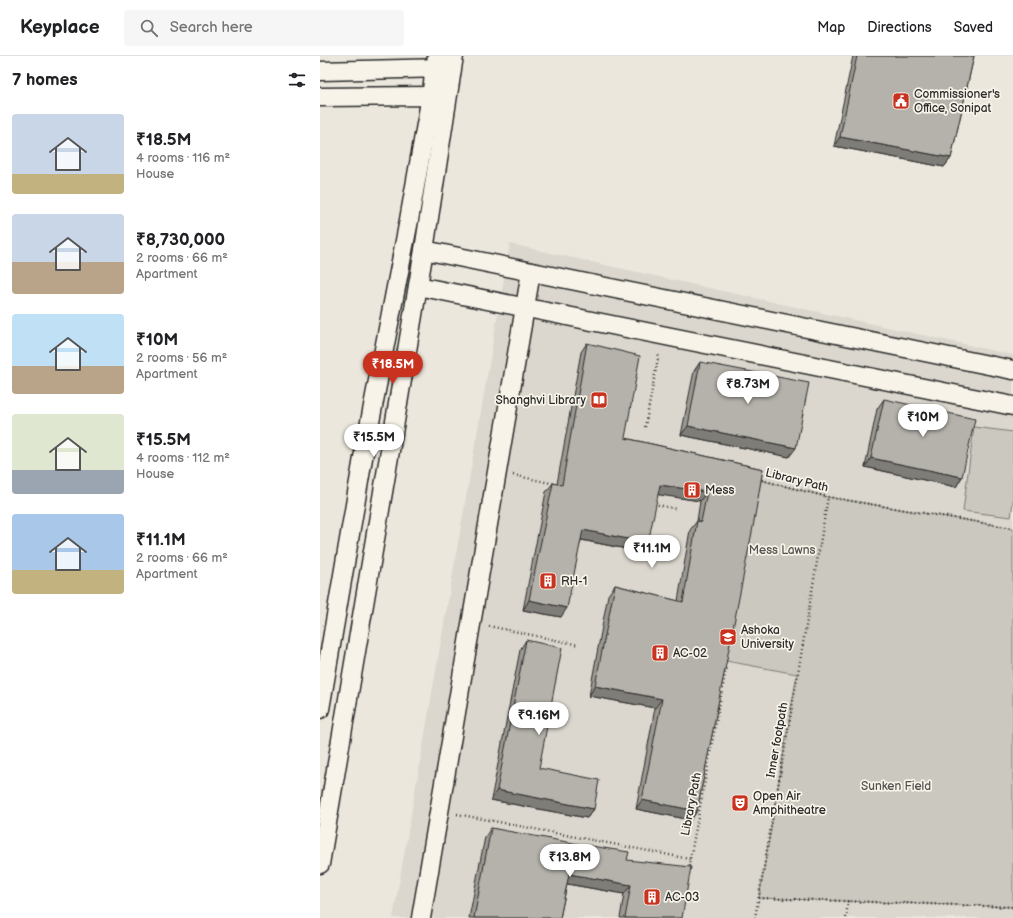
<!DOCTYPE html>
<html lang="en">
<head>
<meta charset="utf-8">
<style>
  :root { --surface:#fff; --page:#f6f6f6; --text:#202124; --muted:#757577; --line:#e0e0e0; --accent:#c8321e }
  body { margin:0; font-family:"Balsamiq Sans",sans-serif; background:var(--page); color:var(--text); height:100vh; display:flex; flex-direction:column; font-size:15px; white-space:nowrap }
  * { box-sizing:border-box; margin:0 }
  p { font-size:13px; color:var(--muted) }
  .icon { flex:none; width:22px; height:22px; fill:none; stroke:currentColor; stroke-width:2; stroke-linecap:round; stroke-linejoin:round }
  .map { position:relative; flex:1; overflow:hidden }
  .drawer { display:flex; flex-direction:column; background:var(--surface); width:320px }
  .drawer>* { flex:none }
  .price { position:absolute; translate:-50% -34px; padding:0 9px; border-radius:14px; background:#fff; color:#222; font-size:13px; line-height:26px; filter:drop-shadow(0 1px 2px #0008) }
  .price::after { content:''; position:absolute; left:50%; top:24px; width:12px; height:9px; margin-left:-6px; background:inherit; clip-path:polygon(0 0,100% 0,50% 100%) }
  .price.selected { background:var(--accent); color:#fff }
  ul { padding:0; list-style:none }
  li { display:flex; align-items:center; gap:12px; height:100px; padding:0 12px }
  li span { display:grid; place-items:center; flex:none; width:112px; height:80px; border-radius:4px; color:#555 }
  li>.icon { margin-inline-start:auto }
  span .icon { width:48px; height:48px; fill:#fffc; stroke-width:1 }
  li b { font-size:17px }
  h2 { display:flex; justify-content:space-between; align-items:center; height:48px; padding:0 12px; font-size:17px }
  header { display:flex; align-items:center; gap:24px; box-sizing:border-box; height:56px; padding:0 20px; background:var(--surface); border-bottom:1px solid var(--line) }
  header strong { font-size:19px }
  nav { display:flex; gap:22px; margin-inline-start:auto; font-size:14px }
  .search { width:280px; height:36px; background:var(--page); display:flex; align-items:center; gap:10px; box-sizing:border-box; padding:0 14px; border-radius:4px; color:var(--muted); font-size:15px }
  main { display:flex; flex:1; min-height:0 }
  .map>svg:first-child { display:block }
  .built { fill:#dbd7ce }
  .green { fill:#cbc8bf; stroke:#7b7a75 }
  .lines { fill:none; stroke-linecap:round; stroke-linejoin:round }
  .minor-casing { stroke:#2b2b2b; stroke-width:21 }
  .path { stroke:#2b2b2b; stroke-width:2.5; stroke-dasharray:1 3; stroke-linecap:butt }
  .minor { stroke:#f7f3e8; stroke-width:18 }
  .wall { fill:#9c9993; stroke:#2b2b2b }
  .shaded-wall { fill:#7f7d78; stroke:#2b2b2b }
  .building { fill:#b5b2ab; stroke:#2b2b2b }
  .labels { text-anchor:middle; stroke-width:3.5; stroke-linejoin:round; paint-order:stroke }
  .poi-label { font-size:12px; fill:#2b2b2b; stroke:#f7f3e8; text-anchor:start }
  .street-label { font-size:12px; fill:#2b2b2b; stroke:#f7f3e8 }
  .park-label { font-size:12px; fill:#535250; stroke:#f7f3e8 }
</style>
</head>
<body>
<header>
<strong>Keyplace</strong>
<div class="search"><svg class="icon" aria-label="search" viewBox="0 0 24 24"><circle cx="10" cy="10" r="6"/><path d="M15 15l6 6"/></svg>Search here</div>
<nav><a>Map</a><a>Directions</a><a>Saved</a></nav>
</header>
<main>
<section class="drawer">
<h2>7 homes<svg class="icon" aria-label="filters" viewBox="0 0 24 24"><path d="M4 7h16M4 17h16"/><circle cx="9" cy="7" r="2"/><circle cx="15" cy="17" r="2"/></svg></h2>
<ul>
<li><span style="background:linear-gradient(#c9d6e8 75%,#c2b280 0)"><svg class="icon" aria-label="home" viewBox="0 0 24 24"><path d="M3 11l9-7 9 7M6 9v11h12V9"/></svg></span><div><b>₹18.5M</b><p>4 rooms · 116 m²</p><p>House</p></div></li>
<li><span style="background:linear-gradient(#c9d6e8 60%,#b9a48a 0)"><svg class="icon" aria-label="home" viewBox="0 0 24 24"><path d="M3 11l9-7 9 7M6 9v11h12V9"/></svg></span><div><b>₹8,730,000</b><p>2 rooms · 66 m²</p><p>Apartment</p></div></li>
<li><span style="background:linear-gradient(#bfe0f5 65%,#b9a48a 0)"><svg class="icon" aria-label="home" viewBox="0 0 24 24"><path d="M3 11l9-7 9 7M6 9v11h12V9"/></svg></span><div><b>₹10M</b><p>2 rooms · 56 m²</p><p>Apartment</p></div></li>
<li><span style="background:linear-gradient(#dfe7d0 70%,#9aa5b1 0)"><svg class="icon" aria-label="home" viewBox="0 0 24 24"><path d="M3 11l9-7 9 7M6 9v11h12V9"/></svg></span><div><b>₹15.5M</b><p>4 rooms · 112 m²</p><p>House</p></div></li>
<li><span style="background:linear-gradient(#a9c7e8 70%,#c2b280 0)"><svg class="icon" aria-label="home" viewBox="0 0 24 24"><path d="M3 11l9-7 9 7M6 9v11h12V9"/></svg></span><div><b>₹11.1M</b><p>2 rooms · 66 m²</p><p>Apartment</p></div></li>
</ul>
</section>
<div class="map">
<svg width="693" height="862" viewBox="0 0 693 862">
  <rect width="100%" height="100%" fill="#ebe7dd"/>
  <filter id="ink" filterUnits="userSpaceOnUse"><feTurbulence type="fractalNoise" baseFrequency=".025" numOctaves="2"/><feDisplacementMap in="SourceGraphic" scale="8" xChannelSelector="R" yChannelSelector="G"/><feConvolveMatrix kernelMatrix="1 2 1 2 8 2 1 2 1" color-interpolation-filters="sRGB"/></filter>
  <g filter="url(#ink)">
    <path class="built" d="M 190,188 L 693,299 L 693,862 L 73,862 Z"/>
    <g class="green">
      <path d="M 654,371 L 693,376 L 693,446 L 691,461 L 643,455 Z"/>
      <path d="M 436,423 L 508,441 L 693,472 L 693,851 L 439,842 L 477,618 L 406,605 Z"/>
    </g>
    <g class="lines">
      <g class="minor-casing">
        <g id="minor">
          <path d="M 0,15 L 125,12"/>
          <path d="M 0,41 L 111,40 L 123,41"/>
          <path d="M 104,194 L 693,314"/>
          <path d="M 98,230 L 693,350"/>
          <path d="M 0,653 L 43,402 L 89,164 L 111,40 L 117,0"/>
          <path d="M 0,808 L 104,194 L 134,0"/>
          <path d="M 101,862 L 211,216"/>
        </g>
      </g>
      <g class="path">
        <path d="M 325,371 L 339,297"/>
        <path d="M 193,419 L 235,428"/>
        <path d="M 438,423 L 508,441 L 693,472"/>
        <path d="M 334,448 L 356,453"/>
        <path d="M 169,570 L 259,589"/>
        <path d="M 137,758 L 370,803"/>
        <path d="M 368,814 L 404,624 L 406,611"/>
        <path d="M 439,842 L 693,851"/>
        <path d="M 435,862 L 478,617 L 508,441"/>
        <path d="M 526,862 L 528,845"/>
      </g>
      <use href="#minor" class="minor"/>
    </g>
    <g class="wall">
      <path d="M 533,0 L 654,0 L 631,102 L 624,111 L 514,90 Z"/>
      <path d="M 267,287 L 305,382 L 443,413 L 377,755 L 371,764 L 316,753 L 335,652 L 269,640 L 288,539 L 295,529 L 358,545 L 370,474 L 377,465 L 380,445 L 338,438 L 322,496 L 261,484 L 241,561 L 203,554 L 226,436 L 233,427 L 237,428 L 261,296 Z"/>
      <path d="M 380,306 L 469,401 L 361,379 L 374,315 Z"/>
      <path d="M 564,343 L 642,421 L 636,431 L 545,411 L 557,353 Z"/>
      <path d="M 206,584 L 219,712 L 274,753 L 267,762 L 171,744 L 200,594 Z"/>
      <path d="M 171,772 L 307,804 L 362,862 L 300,862 L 304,838 L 247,828 L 240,862 L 149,862 L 165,781 Z"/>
    </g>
    <g class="shaded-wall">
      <path d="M 520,81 L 631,102 L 624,111 L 514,90 Z"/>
      <path d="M 368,370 L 476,392 L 469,401 L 361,379 Z"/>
      <path d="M 551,402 L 642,421 L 636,431 L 545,411 Z"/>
      <path d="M 340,429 L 387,436 L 380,445 L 333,438 Z"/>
      <path d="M 263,474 L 328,487 L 322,496 L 257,483 Z"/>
      <path d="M 209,544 L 247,552 L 241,561 L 203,554 Z"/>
      <path d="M 275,630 L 342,643 L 335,652 L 269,640 Z"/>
      <path d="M 177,734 L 274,753 L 267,762 L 171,744 Z"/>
      <path d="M 322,744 L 377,755 L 371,764 L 316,753 Z"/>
      <path d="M 249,818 L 311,829 L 304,838 L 242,827 Z"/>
    </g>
    <g class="building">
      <path d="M 537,0 L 654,0 L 631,102 L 520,81 Z"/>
      <path d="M 267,287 L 320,300 L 305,382 L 443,413 L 433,471 L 377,755 L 322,744 L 342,643 L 275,630 L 295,529 L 363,546 L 377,465 L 381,466 L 387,436 L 340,429 L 328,487 L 263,474 L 247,552 L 209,544 L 233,427 L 242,429 Z"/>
      <path d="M 380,306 L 489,327 L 476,392 L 368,370 Z"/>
      <path d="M 564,343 L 655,363 L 642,421 L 551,402 Z"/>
      <path d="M 206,584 L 242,592 L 219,712 L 279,724 L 274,753 L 177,734 Z"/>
      <path d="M 171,772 L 258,788 L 309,796 L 307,804 L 371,811 L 362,862 L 305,862 L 311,829 L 249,818 L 240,862 L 154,862 Z"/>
    </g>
  </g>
  <defs>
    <g id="civic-square" transform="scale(0.9)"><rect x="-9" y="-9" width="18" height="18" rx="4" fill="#c8321e" stroke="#f7f3e8"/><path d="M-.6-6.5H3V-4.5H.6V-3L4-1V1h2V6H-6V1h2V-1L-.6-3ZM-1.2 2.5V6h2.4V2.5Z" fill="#fff"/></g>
    <g id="library-square" transform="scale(0.9)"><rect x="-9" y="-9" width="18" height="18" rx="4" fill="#c8321e" stroke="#f7f3e8"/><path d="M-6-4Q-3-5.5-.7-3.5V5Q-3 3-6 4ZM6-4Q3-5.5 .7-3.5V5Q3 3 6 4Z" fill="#fff"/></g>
    <g id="building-square" transform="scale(0.9)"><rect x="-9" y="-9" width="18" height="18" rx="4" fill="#c8321e" stroke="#f7f3e8"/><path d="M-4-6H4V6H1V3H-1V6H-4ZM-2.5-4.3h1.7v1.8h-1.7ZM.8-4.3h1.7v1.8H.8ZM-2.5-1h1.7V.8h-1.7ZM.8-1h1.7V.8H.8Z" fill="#fff"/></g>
    <g id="university-square" transform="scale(0.9)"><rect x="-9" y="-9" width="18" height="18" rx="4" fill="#c8321e" stroke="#f7f3e8"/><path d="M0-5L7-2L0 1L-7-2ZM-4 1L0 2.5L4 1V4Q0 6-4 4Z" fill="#fff"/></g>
    <g id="theatre-square" transform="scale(0.9)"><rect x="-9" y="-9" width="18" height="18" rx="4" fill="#c8321e" stroke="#f7f3e8"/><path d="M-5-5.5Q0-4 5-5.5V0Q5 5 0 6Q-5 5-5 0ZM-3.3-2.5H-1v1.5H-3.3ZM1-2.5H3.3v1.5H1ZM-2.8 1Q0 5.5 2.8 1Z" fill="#fff"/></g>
  </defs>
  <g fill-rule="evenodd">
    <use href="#civic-square" x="581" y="45"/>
    <use href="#library-square" x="279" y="344"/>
    <use href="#building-square" x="372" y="434"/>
    <use href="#building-square" x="228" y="525"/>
    <use href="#university-square" x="408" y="581"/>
    <use href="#building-square" x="340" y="597"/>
    <use href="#theatre-square" x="420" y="747"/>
    <use href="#building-square" x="332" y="841"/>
  </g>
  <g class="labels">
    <g class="poi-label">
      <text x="594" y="42">Commissioner's<tspan x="594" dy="14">Office, Sonipat</tspan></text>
      <text x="266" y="348" text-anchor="end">Shanghvi Library</text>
      <text x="385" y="438">Mess</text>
      <text x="241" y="529">RH-1</text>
      <text x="421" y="578">Ashoka<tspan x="421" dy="14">University</tspan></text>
      <text x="353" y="601">AC-02</text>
      <text x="433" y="744">Open Air<tspan x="433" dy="14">Amphitheatre</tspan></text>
      <text x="345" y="845">AC-03</text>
    </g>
    <g class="street-label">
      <text transform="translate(477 424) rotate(14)" y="4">Library Path</text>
      <text transform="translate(457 684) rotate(-80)" y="4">Inner footpath</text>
      <text transform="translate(371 748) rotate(-79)" y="4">Library Path</text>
    </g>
    <g class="park-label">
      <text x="462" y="498">Mess Lawns</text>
      <text x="576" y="734">Sunken Field</text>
    </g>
  </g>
</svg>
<b class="price selected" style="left:73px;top:329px">₹18.5M</b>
<b class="price" style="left:428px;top:349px">₹8.73M</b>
<b class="price" style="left:603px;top:382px">₹10M</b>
<b class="price" style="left:54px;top:402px">₹15.5M</b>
<b class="price" style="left:332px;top:513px">₹11.1M</b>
<b class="price" style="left:219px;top:680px">₹9.16M</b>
<b class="price" style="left:250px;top:822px">₹13.8M</b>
</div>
</main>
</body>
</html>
